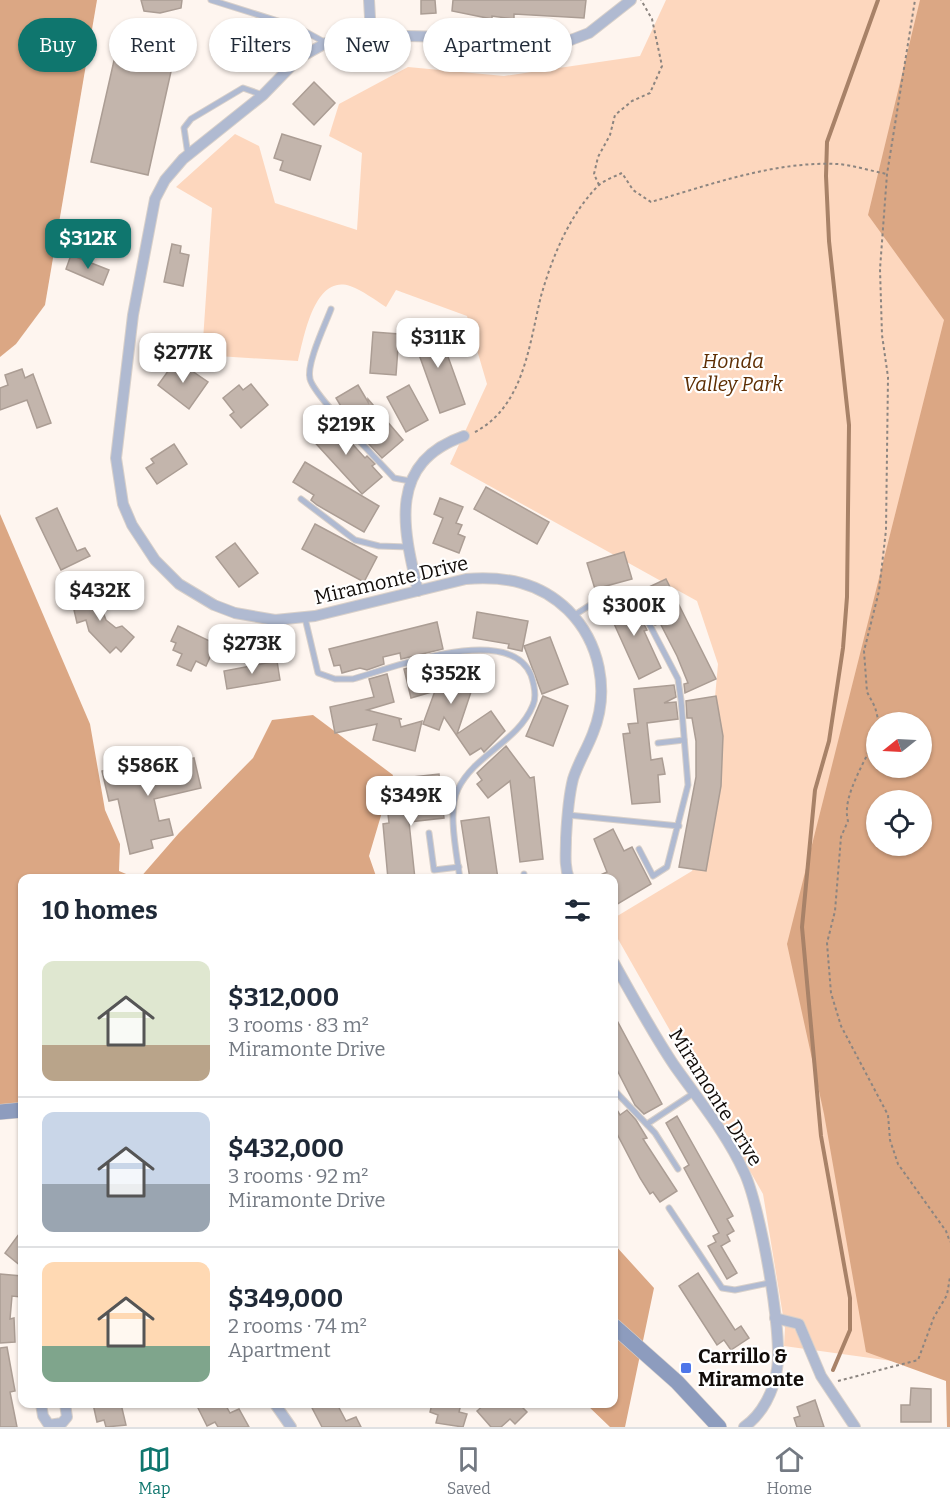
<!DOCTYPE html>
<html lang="en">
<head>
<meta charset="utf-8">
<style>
  :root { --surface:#fff; --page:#f6f6f7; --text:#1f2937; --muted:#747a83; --line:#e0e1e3; --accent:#0f766e }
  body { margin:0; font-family:Bitter,serif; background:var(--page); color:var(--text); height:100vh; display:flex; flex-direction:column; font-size:22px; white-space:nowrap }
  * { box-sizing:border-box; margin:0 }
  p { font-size:20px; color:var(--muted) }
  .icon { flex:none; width:33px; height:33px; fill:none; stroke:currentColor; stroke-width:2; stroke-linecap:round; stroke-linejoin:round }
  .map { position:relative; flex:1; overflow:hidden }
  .sheet { position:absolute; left:18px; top:874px; width:600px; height:534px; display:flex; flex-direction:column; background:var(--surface); border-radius:12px; box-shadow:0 2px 4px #0004 }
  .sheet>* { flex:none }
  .banner { position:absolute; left:18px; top:18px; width:600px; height:54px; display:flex; gap:12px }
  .needle { width:39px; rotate:252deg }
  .buttons { position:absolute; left:866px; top:712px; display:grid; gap:12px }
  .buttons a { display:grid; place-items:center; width:66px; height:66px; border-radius:50%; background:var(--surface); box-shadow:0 2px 4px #0004; font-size:30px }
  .price { position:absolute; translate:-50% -51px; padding:0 14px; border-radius:12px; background:#fff; color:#222; font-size:20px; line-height:39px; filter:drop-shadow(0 2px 3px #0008) }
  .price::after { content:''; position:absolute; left:50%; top:36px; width:18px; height:14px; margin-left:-9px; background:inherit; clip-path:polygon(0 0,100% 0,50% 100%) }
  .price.current { background:var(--accent); color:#fff }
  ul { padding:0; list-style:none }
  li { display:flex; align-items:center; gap:18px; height:150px; padding:0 24px }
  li+li { border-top:2px solid var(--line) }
  li span { display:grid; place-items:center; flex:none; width:168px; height:120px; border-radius:12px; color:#555 }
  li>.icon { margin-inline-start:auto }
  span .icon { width:72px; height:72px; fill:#fffc; stroke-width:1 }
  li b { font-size:26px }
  h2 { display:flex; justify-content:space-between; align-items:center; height:72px; padding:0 24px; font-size:26px }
  .chip { padding:0 21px; border-radius:27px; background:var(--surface); box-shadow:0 2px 4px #0004; font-size:21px; line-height:54px }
  .chip.current { background:var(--accent); color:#fff }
  .dock { display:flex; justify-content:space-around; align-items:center; height:84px; border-top:2px solid var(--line); background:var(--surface); font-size:16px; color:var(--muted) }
  .dock a { display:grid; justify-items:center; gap:3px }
  .dock .current { color:var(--accent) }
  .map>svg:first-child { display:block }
  .green { fill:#fdd7be; fill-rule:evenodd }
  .forest { fill:#dba784; fill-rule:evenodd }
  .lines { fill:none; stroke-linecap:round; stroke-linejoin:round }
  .stream { stroke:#a88268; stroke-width:4 }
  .building { fill:#c3b5ac; stroke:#ab9d94; stroke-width:1.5 }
  .lane-casing { stroke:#d8d0ca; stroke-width:7 }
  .street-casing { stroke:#d8d0ca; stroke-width:12 }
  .secondary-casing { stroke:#d8d0ca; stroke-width:16 }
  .path { stroke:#8c8580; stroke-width:2; stroke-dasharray:3 3; stroke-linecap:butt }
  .lane { stroke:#b0bad1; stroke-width:5 }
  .street { stroke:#b0bad1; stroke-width:10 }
  .secondary { stroke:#8d9cbe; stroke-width:15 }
  .poi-dot { fill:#4e76e9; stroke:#fff; stroke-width:2 }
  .labels { text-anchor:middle; stroke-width:4.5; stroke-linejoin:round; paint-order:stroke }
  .park-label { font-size:20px; font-style:italic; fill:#5e2e03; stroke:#fff }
  .street-label { font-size:20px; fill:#110c09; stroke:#fff }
  .poi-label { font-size:20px; font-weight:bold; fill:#110c09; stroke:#fff; text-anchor:start }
</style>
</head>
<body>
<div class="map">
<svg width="950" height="1427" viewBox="0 0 950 1427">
  <rect width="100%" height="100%" fill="#fef5ef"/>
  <path class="green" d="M 666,0 L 950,0 L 950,1369 L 784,1346 L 785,1328 L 763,1194 L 614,932 L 614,918 L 692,871 L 701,852 L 718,664 L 697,601 L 450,464 L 487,384 L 467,316 L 396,290 L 386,307 C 375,300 362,290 350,286 C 314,274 304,338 298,361 L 202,355 L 212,208 L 176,187 L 235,134 L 259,146 L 275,203 L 357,230 L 362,153 L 329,136 L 339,104 L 408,67 L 504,76 L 640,56 ZM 876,723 L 921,723 L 921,768 L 876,768 ZM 876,801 L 921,801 L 921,846 L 876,846 Z"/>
  <g class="forest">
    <path d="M 0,0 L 97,0 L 45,305 L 16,344 L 0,357 Z"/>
    <path d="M 920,0 L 950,0 L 950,1427 L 947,1427 L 946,1381 L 866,1352 L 824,1114 L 787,944 L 944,320 L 868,215 ZM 876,723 L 921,723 L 921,768 L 876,768 ZM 876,801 L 921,801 L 921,846 L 876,846 Z"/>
    <path d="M 0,514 L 90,724 L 105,810 L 120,844 L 119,871 L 138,879 L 22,879 L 22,1111 L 0,1112 Z"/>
    <path d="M 313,715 L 393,775 L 369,856 L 377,879 L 139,879 L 179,833 L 253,758 L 272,720 Z"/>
    <path d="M 614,1244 L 654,1288 L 625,1427 L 610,1427 L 586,1404 L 614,1404 Z"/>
  </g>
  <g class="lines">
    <path class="stream" d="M 833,1370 L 850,1330 L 850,1298 L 821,1136 L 802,927 L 815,790 L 829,741 L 843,648 L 847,597 L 849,425 L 829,241 L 826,176 L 827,142 L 878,0"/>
  </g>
  <g class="building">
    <path d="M 141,0 L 182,0 L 181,8 L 160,13 L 144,11 Z"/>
    <path d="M 421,0 L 435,0 L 436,13 L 421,14 Z"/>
    <path d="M 453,0 L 586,0 L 584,18 L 514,14 L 514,19 L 492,16 L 492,19 L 452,11 Z"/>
    <path d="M 146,37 L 161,41 L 158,54 L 174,58 L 148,175 L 91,162 L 118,43 L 143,49 Z"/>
    <path d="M 314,82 L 335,103 L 314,125 L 293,104 Z"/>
    <path d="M 282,134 L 321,146 L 310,180 L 280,170 L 283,161 L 274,158 Z"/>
    <path d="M 172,244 L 181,246 L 180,253 L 189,255 L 183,286 L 164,282 Z"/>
    <path d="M 71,255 L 109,270 L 103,285 L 66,269 Z"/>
    <path d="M 437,326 L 465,404 L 440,413 L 412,335 Z"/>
    <path d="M 373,332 L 399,334 L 396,375 L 370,373 Z"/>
    <path d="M 176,360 L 208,382 L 189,409 L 158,385 Z"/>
    <path d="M 22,369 L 25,378 L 33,374 L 51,423 L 37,428 L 27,400 L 0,410 L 0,388 L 8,385 L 5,375 Z"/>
    <path d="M 251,384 L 268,405 L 241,428 L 230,415 L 234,412 L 223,398 L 239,385 L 243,390 Z"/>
    <path d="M 358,385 L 368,402 L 368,399 L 403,440 L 382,458 L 354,428 L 336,398 Z"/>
    <path d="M 409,385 L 428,420 L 406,432 L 387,397 Z"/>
    <path d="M 329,418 L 365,458 L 367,456 L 375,464 L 372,466 L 382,477 L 362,494 L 309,436 Z"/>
    <path d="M 174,444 L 187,464 L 157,484 L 146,468 L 154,463 L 151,459 Z"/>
    <path d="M 305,462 L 379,506 L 364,532 L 317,505 L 311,500 L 314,495 L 293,482 Z"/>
    <path d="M 486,487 L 549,522 L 537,544 L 474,509 Z"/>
    <path d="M 440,498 L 463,507 L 456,523 L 462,525 L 458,534 L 465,537 L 459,553 L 433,543 L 443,518 L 434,514 Z"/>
    <path d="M 57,508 L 77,551 L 85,548 L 90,556 L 61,570 L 36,518 Z"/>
    <path d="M 315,524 L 377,557 L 364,582 L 302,549 Z"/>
    <path d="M 235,543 L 258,573 L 239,587 L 216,557 Z"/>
    <path d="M 624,552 L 632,579 L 595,589 L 587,563 Z"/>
    <path d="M 666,579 L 716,679 L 685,693 L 684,684 L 688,683 L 677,656 L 660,623 L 655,625 L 638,592 Z"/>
    <path d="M 93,585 L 106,620 L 116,628 L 122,626 L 134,637 L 121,652 L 116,647 L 110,653 L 89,631 L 86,620 L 77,623 L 74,610 L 81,607 L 76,590 Z"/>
    <path d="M 626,597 L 630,598 L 647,630 L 644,631 L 661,668 L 639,679 L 606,606 Z"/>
    <path d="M 477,612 L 528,621 L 522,651 L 508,648 L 509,644 L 473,638 Z"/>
    <path d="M 437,622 L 443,649 L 401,659 L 400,653 L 383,657 L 384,664 L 367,670 L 360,668 L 342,673 L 340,665 L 334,666 L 329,649 Z"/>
    <path d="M 178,626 L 216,644 L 206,666 L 196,661 L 191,671 L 177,665 L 182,654 L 173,650 L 176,643 L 171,641 Z"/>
    <path d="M 550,637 L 568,684 L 542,694 L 524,646 Z"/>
    <path d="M 445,659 L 452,682 L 472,689 L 457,734 L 491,711 L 505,731 L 484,752 L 481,748 L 470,755 L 444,717 L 439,730 L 423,724 L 435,691 L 411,698 L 404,669 Z"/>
    <path d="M 277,661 L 280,680 L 227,689 L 224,671 Z"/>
    <path d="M 387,674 L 394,702 L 367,710 L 402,719 L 399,719 L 401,727 L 422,721 L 415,751 L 373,740 L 377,724 L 335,733 L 330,707 L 374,697 L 369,679 Z"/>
    <path d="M 674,685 L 676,697 L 664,703 L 676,702 L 678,719 L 647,723 L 651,760 L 662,758 L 665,774 L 658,775 L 660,802 L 632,804 L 623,734 L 630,733 L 628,724 L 638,723 L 634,689 Z"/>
    <path d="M 543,696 L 568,706 L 553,746 L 526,736 Z"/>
    <path d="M 716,696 L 723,736 L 721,786 L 706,871 L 679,867 L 696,777 L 696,741 L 692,718 L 687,718 L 686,701 Z"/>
    <path d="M 506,746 L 530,778 L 534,777 L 543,859 L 520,862 L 510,781 L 488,798 L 477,784 L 482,780 L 477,773 Z"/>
    <path d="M 194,758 L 201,788 L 154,799 L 159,821 L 169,819 L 173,835 L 151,840 L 153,848 L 130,854 L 118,799 L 109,801 L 102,771 L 144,761 L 146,770 Z"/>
    <path d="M 439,774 L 444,818 L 409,822 L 415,879 L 388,879 L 383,824 L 389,823 L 388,814 L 417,812 L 413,777 Z"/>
    <path d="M 489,817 L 498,879 L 470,879 L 461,821 Z"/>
    <path d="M 613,829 L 624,851 L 632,847 L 651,884 L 616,905 L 614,899 L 614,879 L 592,879 L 607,872 L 594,839 Z"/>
    <path d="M 614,1015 L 662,1104 L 644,1114 L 635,1105 L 614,1064 Z"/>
    <path d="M 614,1105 L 620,1115 L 627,1110 L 636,1120 L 647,1138 L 643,1139 L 677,1191 L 660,1202 L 653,1192 L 650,1194 L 640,1178 L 614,1128 Z"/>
    <path d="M 677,1116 L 733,1216 L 727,1219 L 734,1231 L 727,1235 L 730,1241 L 721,1246 L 737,1273 L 727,1279 L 708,1246 L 716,1242 L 713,1236 L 719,1233 L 684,1168 L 689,1165 L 666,1123 Z"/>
    <path d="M 22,1230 L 22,1267 L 5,1253 Z"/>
    <path d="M 698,1273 L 735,1330 L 741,1326 L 749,1338 L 731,1350 L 724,1340 L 717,1345 L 679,1286 Z"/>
    <path d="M 0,1274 L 22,1276 L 21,1297 L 12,1296 L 10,1319 L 14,1318 L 15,1342 L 0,1343 Z"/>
    <path d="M 7,1347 L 15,1391 L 10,1392 L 17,1427 L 0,1427 L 0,1348 Z"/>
    <path d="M 911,1388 L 931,1389 L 931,1422 L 901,1422 L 901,1405 L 910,1405 Z"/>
    <path d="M 815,1400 L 824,1427 L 797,1427 L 794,1418 L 800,1416 L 797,1407 Z"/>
    <path d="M 93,1404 L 121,1404 L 126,1425 L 106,1427 L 104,1420 L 97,1422 Z"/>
    <path d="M 196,1404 L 225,1404 L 230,1413 L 239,1409 L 249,1427 L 218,1427 L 215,1422 L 207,1426 Z"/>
    <path d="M 310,1404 L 337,1404 L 346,1421 L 356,1417 L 361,1427 L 322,1427 Z"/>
    <path d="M 432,1404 L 461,1404 L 459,1412 L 467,1414 L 463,1427 L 436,1423 L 438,1415 L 430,1412 Z"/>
    <path d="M 485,1404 L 519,1404 L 527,1412 L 515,1424 L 510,1419 L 501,1427 L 491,1427 L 477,1411 Z"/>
  </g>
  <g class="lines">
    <g class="lane-casing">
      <g id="lane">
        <path d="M 211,0 L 297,27 L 326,43"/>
        <path d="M 188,155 L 184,128 L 191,119 L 243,88 L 263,95"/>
        <path d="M 331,309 C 325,325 306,364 310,379 C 314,396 379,461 394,478 L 410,481"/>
        <path d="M 301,499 L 355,540 L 379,546 L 408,547"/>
        <path d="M 573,616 C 593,604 610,588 633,593 L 678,679 L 681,700 L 688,785 L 667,867 L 653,876 L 639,849"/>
        <path d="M 305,618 L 318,673 L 335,679 L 353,679 C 392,668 509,622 531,675 C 534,684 537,696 533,705 C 518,742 475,754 458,789 C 447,811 457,855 460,879"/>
        <path d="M 658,743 L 684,740"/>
        <path d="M 568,815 L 679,826"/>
        <path d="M 429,833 L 434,870 L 459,867"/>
        <path d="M 524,874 L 524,879"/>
        <path d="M 614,1090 L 655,1133 L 678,1169"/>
        <path d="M 647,1124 L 694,1093"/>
        <path d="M 669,1208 L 722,1288 L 735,1290 L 769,1283"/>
      </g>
    </g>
    <g class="street-casing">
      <g id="street">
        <path d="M 369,0 L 371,35"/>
        <path d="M 418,591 C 403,528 387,463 464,436"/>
        <path d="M 569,879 C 564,865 566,853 566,838 C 567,819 568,799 573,779 C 578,763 587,749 593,733 C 610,691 600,642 568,610 C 539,582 505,576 466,579 L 315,616 L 275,620 L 235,613 L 214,605 L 179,584 L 155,560 L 132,525 L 123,504 L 116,458 L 133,315 L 155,199 L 165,180 L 183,159 L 263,95 L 299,58 L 326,43 L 363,35 L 493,38 L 563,43 L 589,33 L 631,0"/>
        <path d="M 614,963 C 633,997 652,1032 674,1065 C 698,1099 727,1134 744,1172 C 760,1205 783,1334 777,1369 C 774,1391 762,1415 744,1427"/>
        <path d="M 775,1318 L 799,1324 L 821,1376 L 855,1427"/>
        <path d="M 41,1404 L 43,1416 L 49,1425 L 62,1423 L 67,1417 L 65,1404"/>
        <path d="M 275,1404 L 291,1427"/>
      </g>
    </g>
    <g class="secondary-casing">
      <g id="secondary">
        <path d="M 0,1112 L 22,1110"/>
        <path d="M 614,1326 L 677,1382 L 719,1427"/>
      </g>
    </g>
    <g class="path">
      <path d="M 599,185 L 594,174 L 598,157 L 610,135 L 615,115 L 632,101 L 650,93 L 662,66 L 652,19 L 641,0"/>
      <path d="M 475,432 C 524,406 529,345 541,296 C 552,258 569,215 598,186 C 604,180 614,177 622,173 L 633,190 L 651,202 C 709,185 775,161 837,164 C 853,165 871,171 887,174"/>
      <path d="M 879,723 L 875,707 L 867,692 L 864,651 L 879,591 L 886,530 L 888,377 L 882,335 L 880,269 L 887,174 L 915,0"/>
      <path d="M 876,735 C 867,760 841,796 848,821 L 841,837 L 835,911 L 827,943 L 831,993 L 841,1026 L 888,1115 L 890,1140 L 898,1164 L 946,1231 L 950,1242"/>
      <path d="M 838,1381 L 918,1360 L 934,1317 L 947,1295 L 950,1277"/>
    </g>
    <use href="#lane" class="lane"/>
    <use href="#street" class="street"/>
    <use href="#secondary" class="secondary"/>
  </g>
  <rect class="poi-dot" x="680" y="1362" width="12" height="12" rx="3"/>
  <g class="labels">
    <g class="park-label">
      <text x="733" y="368">Honda<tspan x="733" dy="23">Valley Park</tspan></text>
    </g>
    <g class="street-label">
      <text transform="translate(391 580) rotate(-13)" y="7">Miramonte Drive</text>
      <text transform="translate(716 1097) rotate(58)" y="7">Miramonte Drive</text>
    </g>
    <g class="poi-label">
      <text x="698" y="1363">Carrillo &amp;<tspan x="698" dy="23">Miramonte</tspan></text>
    </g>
  </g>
</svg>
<div class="buttons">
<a><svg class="needle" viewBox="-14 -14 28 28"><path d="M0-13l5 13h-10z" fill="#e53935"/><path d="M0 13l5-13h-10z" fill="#747a83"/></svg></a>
<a><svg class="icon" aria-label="locate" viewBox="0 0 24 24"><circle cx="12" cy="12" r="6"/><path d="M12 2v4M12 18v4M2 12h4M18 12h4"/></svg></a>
</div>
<b class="price current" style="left:88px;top:270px">$312K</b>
<b class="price" style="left:438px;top:369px">$311K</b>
<b class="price" style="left:183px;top:384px">$277K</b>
<b class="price" style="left:346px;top:456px">$219K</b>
<b class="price" style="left:100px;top:622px">$432K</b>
<b class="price" style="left:634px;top:637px">$300K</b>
<b class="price" style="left:252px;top:675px">$273K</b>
<b class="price" style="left:451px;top:705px">$352K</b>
<b class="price" style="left:148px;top:797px">$586K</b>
<b class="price" style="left:411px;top:827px">$349K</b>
<div class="banner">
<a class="chip current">Buy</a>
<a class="chip">Rent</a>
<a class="chip">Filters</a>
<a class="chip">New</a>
<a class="chip">Apartment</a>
</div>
<section class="sheet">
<h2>10 homes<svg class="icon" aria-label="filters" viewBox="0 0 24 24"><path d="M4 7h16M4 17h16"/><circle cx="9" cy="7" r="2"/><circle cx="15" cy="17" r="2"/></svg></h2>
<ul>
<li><span style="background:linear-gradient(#dfe7d0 70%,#b9a48a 0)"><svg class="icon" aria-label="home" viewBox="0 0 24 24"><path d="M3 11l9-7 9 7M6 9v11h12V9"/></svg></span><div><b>$312,000</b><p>3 rooms · 83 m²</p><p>Miramonte Drive</p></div></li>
<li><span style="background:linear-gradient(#c9d6e8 60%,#9aa5b1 0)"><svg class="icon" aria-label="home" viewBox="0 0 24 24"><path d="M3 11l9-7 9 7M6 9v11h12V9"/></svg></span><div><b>$432,000</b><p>3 rooms · 92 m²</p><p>Miramonte Drive</p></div></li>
<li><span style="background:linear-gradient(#ffd9b3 70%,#7fa58c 0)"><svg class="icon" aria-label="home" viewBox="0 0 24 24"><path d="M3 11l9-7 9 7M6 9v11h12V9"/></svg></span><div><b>$349,000</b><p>2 rooms · 74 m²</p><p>Apartment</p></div></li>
</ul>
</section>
</div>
<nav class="dock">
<a class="current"><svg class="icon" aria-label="map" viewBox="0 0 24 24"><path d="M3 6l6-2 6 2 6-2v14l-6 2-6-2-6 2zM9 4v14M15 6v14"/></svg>Map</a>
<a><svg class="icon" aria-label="saved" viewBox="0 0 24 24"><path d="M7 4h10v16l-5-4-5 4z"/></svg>Saved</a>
<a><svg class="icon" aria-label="home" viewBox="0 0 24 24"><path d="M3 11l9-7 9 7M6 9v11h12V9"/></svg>Home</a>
</nav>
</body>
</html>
